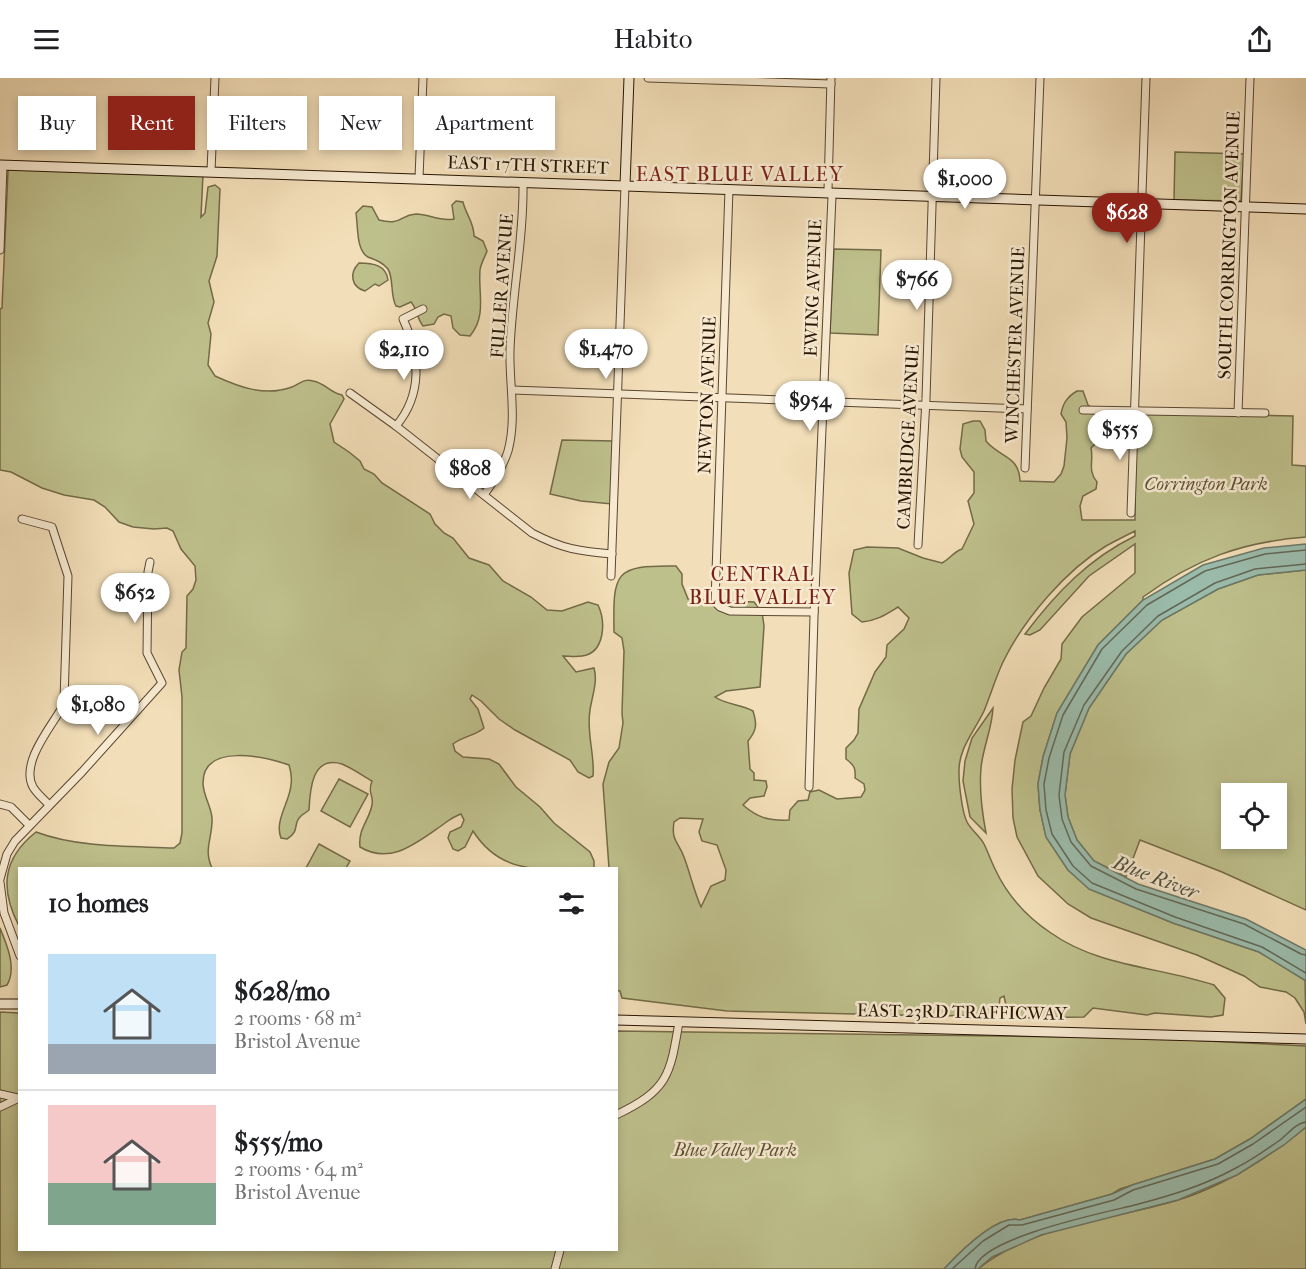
<!DOCTYPE html>
<html lang="en">
<head>
<meta charset="utf-8">
<style>
  :root { --surface:#fff; --page:#f2f2f2; --text:#202124; --muted:#757577; --line:#e0e0e0; --accent:#8f2418 }
  body { margin:0; font-family:"IM FELL French Canon",serif; background:var(--page); color:var(--text); height:100vh; display:flex; flex-direction:column; font-size:22px; white-space:nowrap }
  * { box-sizing:border-box; margin:0 }
  p { font-size:20px; color:var(--muted) }
  .icon { flex:none; width:33px; height:33px; fill:none; stroke:currentColor; stroke-width:2; stroke-linecap:round; stroke-linejoin:round }
  .map { position:relative; flex:1; overflow:hidden }
  .side { position:absolute; left:18px; top:789px; width:600px; height:384px; display:flex; flex-direction:column; background:var(--surface); border-radius:0px; box-shadow:0 3px 9px #0003 }
  .side>* { flex:none }
  .top-card { position:absolute; left:18px; top:18px; width:600px; height:54px; display:flex; gap:12px }
  .tools { position:absolute; left:1221px; top:705px; display:grid; gap:12px }
  .tools a { display:grid; place-items:center; width:66px; height:66px; border-radius:0px; background:var(--surface); box-shadow:0 3px 9px #0003; font-size:30px }
  .price { position:absolute; translate:-50% -51px; padding:0 14px; border-radius:21px; background:#fff; color:#222; font-size:20px; line-height:39px; filter:drop-shadow(0 2px 3px #0008) }
  .price::after { content:''; position:absolute; left:50%; top:36px; width:18px; height:14px; margin-left:-9px; background:inherit; clip-path:polygon(0 0,100% 0,50% 100%) }
  .price.current { background:var(--accent); color:#fff }
  ul { padding:0; list-style:none }
  li { display:flex; align-items:center; gap:18px; height:150px; padding:0 30px }
  li+li { border-top:2px solid var(--line) }
  li span { display:grid; place-items:center; flex:none; width:168px; height:120px; border-radius:0px; color:#555 }
  li>.icon { margin-inline-start:auto }
  span .icon { width:72px; height:72px; fill:#fffc; stroke-width:1 }
  li b { font-size:26px }
  h2 { display:flex; justify-content:space-between; align-items:center; height:72px; padding:0 30px; font-size:26px }
  .pill { padding:0 21px; border-radius:0px; background:var(--surface); box-shadow:0 3px 9px #0003; font-size:21px; line-height:54px }
  .pill.current { background:var(--accent); color:#fff }
  header { display:flex; justify-content:space-between; align-items:center; height:78px; padding:0 30px; background:var(--surface); font-size:27px; font-weight:600 }
  .map>svg:first-child { display:block }
  .green { fill:#bec08c; stroke:#736a47; stroke-width:1.5; fill-rule:evenodd }
  .water { fill:#9bbcac; stroke:#6d7968; stroke-width:1.5 }
  .lines { fill:none; stroke-linecap:round; stroke-linejoin:round }
  .shore { stroke:#626857; stroke-width:1.5 }
  .street-casing { stroke:#5a4630; stroke-width:9 }
  .secondary-casing { stroke:#281402; stroke-width:11 }
  .street { stroke:#f7ead1; stroke-width:7 }
  .secondary { stroke:#f7ead1; stroke-width:9 }
  .labels { text-anchor:middle; stroke-width:5; stroke-linejoin:round; paint-order:stroke }
  .street-label { font-size:18px; fill:#281402; stroke:#f7ead1 }
  .park-label { font-size:18px; font-style:italic; fill:#5c5032; stroke:#f7ead1 }
  .neighbourhood-label { font-size:20px; letter-spacing:1.5px; fill:#7a1f14; stroke:#f7ead1 }
  .water-label { font-size:20px; font-style:italic; fill:#504f3e; stroke:#f7ead1 }
</style>
</head>
<body>
<header><svg class="icon" aria-label="menu" viewBox="0 0 24 24"><path d="M4 6h16M4 12h16M4 18h16"/></svg>Habito<svg class="icon" aria-label="share" viewBox="0 0 24 24"><path d="M12 15V3M7 8l5-5 5 5M5 13v7h14v-7"/></svg></header>
<div class="map">
<svg width="1306" height="1191" viewBox="0 0 1306 1191">
  <rect width="100%" height="100%" fill="#f2deb8"/>
  <filter id="stains"><feTurbulence type="fractalNoise" baseFrequency=".00333" numOctaves="4"/><feColorMatrix values="0 0 0 0 .2 0 0 0 0 .09 0 0 0 0 .02 0 0 0 .5 -.17"/></filter>
  <radialGradient id="worn" r=".72"><stop offset=".6" stop-color="#630" stop-opacity="0"/><stop offset="1" stop-color="#630" stop-opacity=".3"/></radialGradient>
  <g class="green">
    <path d="M 1175,74 L 1244,76 L 1241,123 L 1174,122 Z"/>
    <path d="M 10,91 L 203,96 L 201,139 L 205,135 L 208,109 L 215,107 L 220,111 L 217,178 L 209,203 L 214,224 L 208,245 L 211,256 L 208,287 L 215,298 C 239,309 265,319 292,309 C 300,306 304,300 313,303 C 325,305 331,315 342,317 L 344,321 L 330,346 L 334,364 L 349,374 L 360,383 L 364,391 L 374,396 L 382,405 L 430,436 L 435,446 L 444,455 L 453,460 L 469,480 L 489,487 L 503,503 L 531,519 L 547,532 L 562,533 L 588,524 L 598,527 C 606,544 605,575 582,578 C 575,579 569,578 563,578 L 576,594 L 594,590 C 598,604 592,618 590,632 C 586,655 595,676 593,698 L 589,700 L 578,694 L 570,682 L 515,652 L 499,641 L 481,623 L 472,617 L 470,621 L 478,631 L 484,650 C 475,658 463,658 453,666 L 455,673 L 463,679 L 489,681 L 499,686 L 516,709 L 540,729 L 554,745 L 590,774 L 594,783 L 594,790 C 545,790 503,800 473,753 L 465,769 L 458,773 L 453,771 L 448,760 L 450,754 L 461,749 L 464,742 L 461,736 C 452,739 448,743 441,748 C 415,766 390,787 360,769 C 358,750 369,743 372,727 C 374,716 367,716 372,703 C 363,698 352,690 342,686 C 312,677 310,711 309,732 C 307,734 303,736 301,738 C 292,746 301,752 287,761 L 281,760 C 274,743 290,723 291,707 C 292,700 291,693 289,687 C 266,679 203,664 203,705 C 203,717 211,728 212,740 C 213,759 203,771 212,790 L 20,790 L 19,848 C 0,811 2,781 36,754 C 79,770 129,768 174,770 L 180,765 L 182,755 L 182,619 L 179,592 L 182,574 L 186,570 L 187,518 L 193,511 L 196,502 L 195,488 L 181,471 L 173,453 L 167,450 L 154,451 L 133,449 L 119,444 L 105,429 L 94,422 L 64,417 L 42,410 L 11,394 L 0,392 L 0,231 L 2,230 L 8,93 Z"/>
    <path d="M 456,123 L 463,124 C 466,137 474,144 474,158 L 483,163 L 487,173 C 485,179 481,185 480,192 C 478,215 487,238 470,258 L 460,257 L 453,250 L 451,238 L 444,236 L 438,239 L 434,246 L 423,248 C 416,239 418,232 411,224 L 400,229 L 396,228 C 390,217 394,201 388,191 C 382,184 376,182 368,179 C 356,173 358,147 356,135 L 363,128 L 372,129 L 379,142 C 402,148 399,137 416,136 C 429,136 440,144 454,141 L 452,127 Z"/>
    <path d="M 834,171 L 881,172 L 878,257 L 830,255 Z"/>
    <path d="M 359,185 C 373,185 386,187 388,202 L 379,208 L 375,206 L 365,213 C 351,209 349,195 359,185 Z"/>
    <path d="M 1077,313 L 1083,313 L 1088,327 L 1103,337 C 1103,351 1102,360 1091,370 C 1094,383 1087,392 1097,404 L 1096,411 L 1083,418 L 1080,428 L 1082,442 L 1135,442 L 1136,343 L 1139,336 L 1143,335 L 1293,338 L 1292,387 L 1306,388 L 1306,459 C 1242,464 1195,481 1143,519 L 1143,522 L 1098,567 L 1057,635 L 1043,679 L 1038,706 L 1040,732 L 1046,759 L 1068,792 L 1090,811 L 1173,845 L 1259,874 L 1305,901 L 1306,946 L 1304,934 L 1295,920 L 1286,914 L 1260,909 L 1244,898 L 1197,877 L 1091,840 L 1068,826 L 1038,798 L 1017,759 L 1013,740 L 1012,711 L 1015,682 L 1023,644 L 1031,638 L 1044,610 L 1061,581 L 1062,566 L 1082,539 L 1135,495 L 1135,466 L 1089,498 L 1040,552 L 1030,557 L 1025,556 C 1056,515 1088,481 1135,458 L 1135,453 C 1125,458 1115,463 1106,468 C 1066,492 1025,540 1004,582 C 996,598 991,616 984,633 C 974,654 958,671 959,695 C 959,707 962,734 967,744 C 971,752 980,758 984,766 C 988,774 991,783 995,791 C 1007,817 1027,839 1051,855 C 1099,889 1160,889 1214,907 L 1225,920 L 1223,937 L 1211,939 L 1155,935 L 1147,937 L 1093,930 L 1084,939 L 1018,940 C 1007,934 1006,929 1004,918 L 1000,920 L 999,929 L 995,935 L 986,937 L 937,938 L 727,933 L 622,920 L 620,913 L 616,912 L 616,790 L 609,790 L 603,706 L 609,684 L 619,670 L 623,645 L 622,635 L 624,573 L 622,560 L 614,554 C 613,494 614,487 676,488 L 682,496 L 682,506 L 688,521 L 754,524 L 762,534 L 764,548 L 760,609 L 726,613 L 715,619 C 727,627 740,626 753,633 C 757,646 757,652 748,663 L 750,691 L 754,695 L 754,702 L 766,703 L 767,709 L 764,718 L 750,720 L 743,727 C 758,740 769,743 789,742 L 790,732 L 798,723 L 808,722 L 810,714 L 819,712 L 837,721 L 861,719 L 865,712 L 864,706 L 855,700 C 856,690 854,687 846,681 L 846,670 L 854,662 L 858,655 L 859,631 L 875,594 L 886,579 L 887,567 L 904,551 L 909,540 L 898,529 C 885,537 878,542 862,544 L 852,536 L 849,495 L 854,472 L 867,469 L 898,470 L 923,480 L 942,485 C 950,481 953,474 962,471 L 974,446 L 968,423 L 974,415 L 974,394 L 962,379 L 960,371 L 963,346 L 973,343 L 980,343 L 985,352 L 986,363 C 1000,380 1019,377 1020,403 L 1054,404 L 1061,396 L 1064,388 L 1067,360 L 1066,344 L 1061,336 C 1063,325 1067,319 1077,313 ZM 680,740 L 703,741 L 699,754 L 702,763 L 717,767 L 726,792 L 725,802 L 711,808 L 701,829 C 694,813 690,795 684,779 C 678,763 671,763 674,744 Z"/>
    <path d="M 562,362 L 614,363 L 612,426 L 581,423 L 550,416 Z"/>
    <path d="M 1306,492 L 1306,832 L 1222,794 L 1140,762 L 1126,799 L 1094,783 L 1077,762 L 1068,739 L 1065,717 L 1070,676 L 1089,630 L 1126,576 L 1162,542 L 1218,511 L 1258,497 ZM 1232,716 L 1276,716 L 1276,760 L 1232,760 Z"/>
    <path d="M 993,630 C 992,651 983,669 981,690 C 979,712 982,734 986,755 L 970,739 L 963,703 L 965,683 L 972,660 Z"/>
    <path d="M 339,701 L 368,716 L 350,749 L 321,733 Z"/>
    <path d="M 319,766 L 350,783 L 346,790 L 306,790 Z"/>
    <path d="M 0,850 C 7,867 17,890 7,907 L 0,909 Z"/>
    <path d="M 0,934 L 19,935 L 20,1172 L 616,1172 L 617,953 L 1148,960 L 1306,968 L 1306,1021 L 1250,1061 L 1215,1081 L 1120,1111 L 1112,1116 L 1020,1142 C 997,1136 959,1175 944,1191 L 0,1191 Z"/>
    <path d="M 1306,1049 L 1306,1191 L 978,1191 C 1033,1147 1109,1142 1175,1123 C 1222,1109 1269,1079 1306,1049 Z"/>
  </g>
  <g class="water">
    <path d="M 1306,466 L 1306,492 L 1258,497 L 1218,511 L 1162,542 L 1126,576 L 1089,630 L 1070,676 L 1065,717 L 1068,739 L 1077,762 L 1094,783 L 1138,806 L 1246,841 L 1306,872 L 1306,903 L 1259,874 L 1173,845 L 1089,811 L 1068,792 L 1046,759 L 1040,732 L 1038,706 L 1043,679 L 1057,635 L 1098,567 L 1143,522 L 1203,487 L 1264,470 Z"/>
    <path d="M 1306,1021 L 1306,1049 L 1284,1067 L 1237,1097 L 1178,1122 L 1041,1157 L 992,1179 L 978,1191 L 944,1191 C 959,1175 997,1136 1020,1142 L 1112,1116 L 1132,1107 L 1215,1081 L 1250,1061 Z"/>
  </g>
  <g class="lines">
    <g class="shore">
      <path d="M 1306,472 L 1265,476 L 1205,493 L 1147,527 L 1102,571 L 1063,637 L 1049,680 L 1044,706 L 1046,732 L 1052,756 L 1073,788 L 1092,805 L 1175,839 L 1262,869 L 1306,895"/>
      <path d="M 1306,486 L 1255,491 L 1215,505 L 1158,538 L 1122,573 L 1084,627 L 1064,674 L 1059,717 L 1062,741 L 1071,764 L 1091,788 L 1136,811 L 1244,846 L 1301,876 L 1306,877"/>
      <path d="M 952,1191 L 983,1163 L 1009,1147 L 1022,1147 L 1114,1122 L 1133,1112 L 1218,1086 L 1253,1066 L 1306,1029"/>
      <path d="M 975,1191 C 978,1160 1107,1134 1135,1127 C 1169,1118 1203,1108 1234,1091 C 1250,1083 1266,1072 1280,1062 C 1288,1056 1296,1045 1306,1044"/>
    </g>
    <g class="street-casing">
      <g id="street">
        <path d="M 648,0 L 831,6"/>
        <path d="M 211,93 L 215,0"/>
        <path d="M 419,100 L 423,0"/>
        <path d="M 729,111 L 715,524 L 720,529 L 730,533 L 814,534"/>
        <path d="M 0,172 L 3,87"/>
        <path d="M 512,312 L 1027,331"/>
        <path d="M 350,315 L 396,348 L 532,455 C 563,471 578,473 612,476"/>
        <path d="M 1083,332 L 1265,335"/>
        <path d="M 1238,335 L 1250,0"/>
        <path d="M 396,348 C 423,316 420,277 403,241 L 423,231"/>
        <path d="M 1025,390 L 1040,0"/>
        <path d="M 484,417 C 494,403 503,389 508,373 C 517,340 509,306 510,272 C 512,216 524,160 523,104"/>
        <path d="M 1131,435 L 1146,0"/>
        <path d="M 22,441 L 52,449 L 68,498 L 64,622 L 63,628 C 51,649 20,685 33,709 C 37,716 44,721 49,727"/>
        <path d="M 918,467 L 926,321 L 936,0"/>
        <path d="M 611,498 L 625,107"/>
        <path d="M 809,709 L 814,538 L 832,118 L 828,112 L 831,0"/>
        <path d="M 0,726 L 11,729 L 29,747"/>
        <path d="M 0,801 L 7,776 L 15,763 L 82,694 L 162,605 L 147,575 L 148,494 L 150,484"/>
        <path d="M 0,804 L 4,835 L 20,878"/>
        <path d="M 0,1016 L 18,1020"/>
        <path d="M 0,1029 L 19,1020"/>
        <path d="M 616,1037 C 668,1012 670,998 679,944"/>
        <path d="M 555,1191 L 560,1172"/>
      </g>
    </g>
    <g class="secondary-casing">
      <g id="secondary">
        <path d="M 0,87 L 1306,131"/>
        <path d="M 625,107 L 629,0"/>
        <path d="M 0,926 L 20,926"/>
        <path d="M 616,942 L 1306,961"/>
      </g>
    </g>
    <use href="#street" class="street"/>
    <use href="#secondary" class="secondary"/>
  </g>
  <g class="labels">
    <g class="street-label">
      <text transform="translate(528 87) rotate(2)" y="6">EAST 17TH STREET</text>
      <text transform="translate(1229 167) rotate(-88)" y="6">SOUTH CORRINGTON AVENUE</text>
      <text transform="translate(502 208) rotate(-86)" y="6">FULLER AVENUE</text>
      <text transform="translate(813 210) rotate(-88)" y="6">EWING AVENUE</text>
      <text transform="translate(1015 267) rotate(-88)" y="6">WINCHESTER AVENUE</text>
      <text transform="translate(707 317) rotate(-88)" y="6">NEWTON AVENUE</text>
      <text transform="translate(908 359) rotate(-87)" y="6">CAMBRIDGE AVENUE</text>
      <text transform="translate(962 934) rotate(1)" y="6">EAST 23RD TRAFFICWAY</text>
    </g>
    <g class="park-label">
      <text x="1206" y="412">Corrington Park</text>
      <text x="735" y="1078">Blue Valley Park</text>
    </g>
    <g class="neighbourhood-label">
      <text x="740" y="103">EAST BLUE VALLEY</text>
      <text x="763" y="503">CENTRAL<tspan x="763" dy="23">BLUE VALLEY</tspan></text>
    </g>
    <g class="water-label">
      <text transform="translate(1156 799) rotate(21)" y="7">Blue River</text>
    </g>
  </g>
  <rect width="100%" height="100%" filter="url(#stains)"/>
  <rect width="100%" height="100%" fill="url(#worn)"/>
</svg>
<div class="tools">
<a><svg class="icon" aria-label="locate" viewBox="0 0 24 24"><circle cx="12" cy="12" r="6"/><path d="M12 2v4M12 18v4M2 12h4M18 12h4"/></svg></a>
</div>
<b class="price" style="left:965px;top:132px">$1,000</b>
<b class="price current" style="left:1127px;top:166px">$628</b>
<b class="price" style="left:917px;top:233px">$766</b>
<b class="price" style="left:606px;top:302px">$1,470</b>
<b class="price" style="left:404px;top:303px">$2,110</b>
<b class="price" style="left:810px;top:354px">$954</b>
<b class="price" style="left:1120px;top:383px">$555</b>
<b class="price" style="left:470px;top:422px">$808</b>
<b class="price" style="left:135px;top:546px">$652</b>
<b class="price" style="left:98px;top:658px">$1,080</b>
<div class="top-card">
<a class="pill">Buy</a>
<a class="pill current">Rent</a>
<a class="pill">Filters</a>
<a class="pill">New</a>
<a class="pill">Apartment</a>
</div>
<section class="side">
<h2>10 homes<svg class="icon" aria-label="filters" viewBox="0 0 24 24"><path d="M4 7h16M4 17h16"/><circle cx="9" cy="7" r="2"/><circle cx="15" cy="17" r="2"/></svg></h2>
<ul>
<li><span style="background:linear-gradient(#bfe0f5 75%,#9aa5b1 0)"><svg class="icon" aria-label="home" viewBox="0 0 24 24"><path d="M3 11l9-7 9 7M6 9v11h12V9"/></svg></span><div><b>$628/mo</b><p>2 rooms · 68 m²</p><p>Bristol Avenue</p></div></li>
<li><span style="background:linear-gradient(#f6c9c9 65%,#7fa58c 0)"><svg class="icon" aria-label="home" viewBox="0 0 24 24"><path d="M3 11l9-7 9 7M6 9v11h12V9"/></svg></span><div><b>$555/mo</b><p>2 rooms · 64 m²</p><p>Bristol Avenue</p></div></li>
</ul>
</section>
</div>
</body>
</html>
